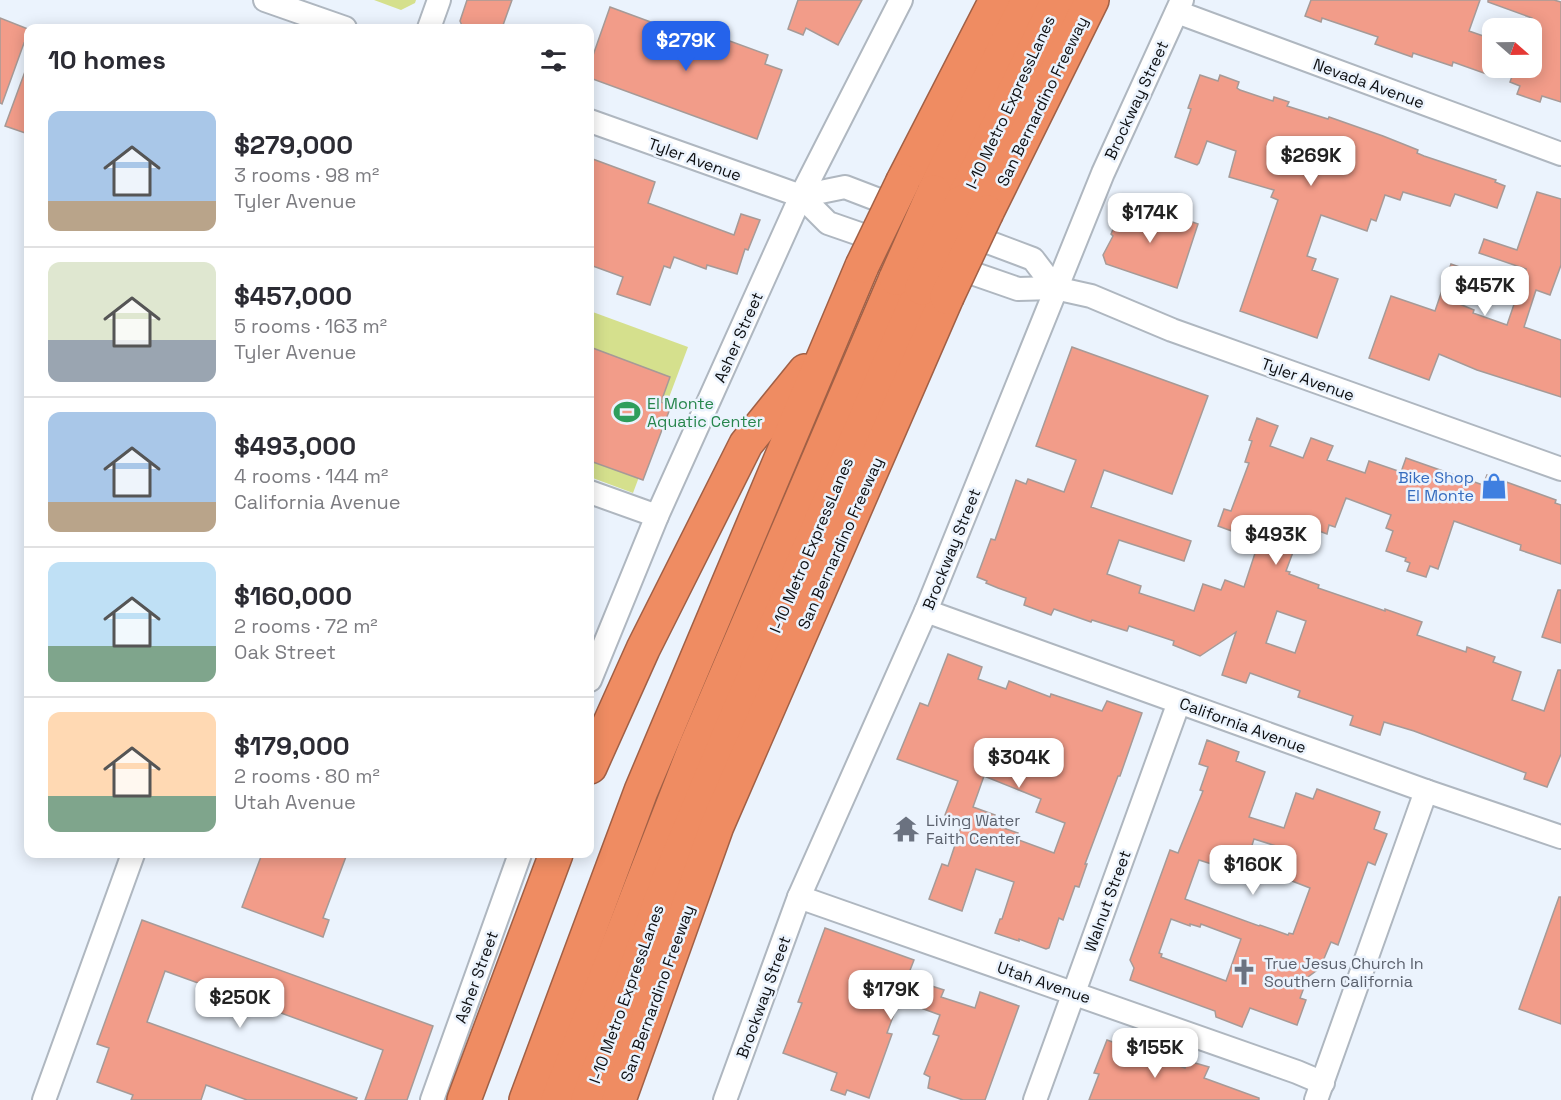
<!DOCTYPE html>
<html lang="en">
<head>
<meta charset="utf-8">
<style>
  :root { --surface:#fff; --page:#f7f7f7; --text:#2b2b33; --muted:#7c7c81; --line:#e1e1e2; --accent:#2563eb }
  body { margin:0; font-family:"Space Grotesk",sans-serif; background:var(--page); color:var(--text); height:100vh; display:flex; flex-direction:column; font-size:22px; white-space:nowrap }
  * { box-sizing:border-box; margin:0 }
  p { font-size:20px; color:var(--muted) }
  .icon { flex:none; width:33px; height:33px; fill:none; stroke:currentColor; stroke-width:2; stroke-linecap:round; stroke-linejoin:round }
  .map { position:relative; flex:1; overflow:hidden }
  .sheet { position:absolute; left:24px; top:24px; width:570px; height:834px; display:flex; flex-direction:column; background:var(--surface); border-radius:12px; box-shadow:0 3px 15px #0003 }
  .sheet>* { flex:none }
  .needle { width:39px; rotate:110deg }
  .controls { position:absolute; left:1482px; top:18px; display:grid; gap:12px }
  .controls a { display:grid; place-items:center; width:60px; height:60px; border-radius:12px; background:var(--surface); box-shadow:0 3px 15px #0003; font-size:30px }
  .price { position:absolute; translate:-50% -51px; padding:0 14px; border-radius:12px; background:#fff; color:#222; font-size:20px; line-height:39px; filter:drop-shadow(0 2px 3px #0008) }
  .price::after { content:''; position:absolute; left:50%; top:36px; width:18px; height:14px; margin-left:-9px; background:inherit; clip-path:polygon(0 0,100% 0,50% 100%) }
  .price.selected { background:var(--accent); color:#fff }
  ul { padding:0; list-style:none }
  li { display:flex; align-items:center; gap:18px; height:150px; padding:0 24px }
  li+li { border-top:2px solid var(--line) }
  li span { display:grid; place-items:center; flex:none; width:168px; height:120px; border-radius:12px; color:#555 }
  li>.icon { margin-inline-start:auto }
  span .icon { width:72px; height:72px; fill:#fffc; stroke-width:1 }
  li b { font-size:26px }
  h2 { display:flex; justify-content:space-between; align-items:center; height:72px; padding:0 24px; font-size:26px }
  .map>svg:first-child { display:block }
  .green { fill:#d5e08d }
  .building { fill:#f29c89; stroke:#a69a97; stroke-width:1.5; fill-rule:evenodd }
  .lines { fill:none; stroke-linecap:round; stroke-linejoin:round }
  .minor-casing { stroke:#afb7c0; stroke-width:26 }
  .highway-casing { stroke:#a06046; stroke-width:36 }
  .minor { stroke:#fff; stroke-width:22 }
  .highway { stroke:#ef8c62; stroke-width:33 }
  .highway-bridge-casing { stroke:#a06046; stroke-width:36; stroke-linecap:butt }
  .highway-bridge { stroke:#ef8c62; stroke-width:33 }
  .labels { text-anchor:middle; stroke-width:5; stroke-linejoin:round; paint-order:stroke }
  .street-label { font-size:16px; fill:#0d0f12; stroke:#ebf3fd }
  .leisure-label { font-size:16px; fill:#27864d; stroke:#ebf3fd; text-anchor:start }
  .shop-label { font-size:16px; fill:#366cbe; stroke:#ebf3fd; text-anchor:end }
  .worship-label { font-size:16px; fill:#5b616d; stroke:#ebf3fd; text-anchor:start }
</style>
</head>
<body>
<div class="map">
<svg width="1561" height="1100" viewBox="0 0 1561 1100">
  <rect width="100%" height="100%" fill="#ebf3fd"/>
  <g class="green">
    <path d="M 374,0 L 416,0 L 415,3 L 401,10 Z"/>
    <path d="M 590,311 L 688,347 L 633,493 L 590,477 Z"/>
  </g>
  <g class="building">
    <path d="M 467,0 L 512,0 L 502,28 L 463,28 L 460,21 Z"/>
    <path d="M 798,0 L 862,0 L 838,45 L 806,28 L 803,35 L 788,29 Z"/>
    <path d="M 1311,0 L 1480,0 L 1469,31 L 1492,39 L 1492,76 L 1453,62 L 1452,66 L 1413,53 L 1412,57 L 1375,44 L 1378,37 L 1322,18 L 1321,22 L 1305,16 Z"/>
    <path d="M 1488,0 L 1554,0 L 1561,2 L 1561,102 L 1542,96 L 1540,102 L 1517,94 L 1520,86 L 1510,82 L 1515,68 L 1532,68 L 1532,28 L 1528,28 L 1532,18 L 1488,2 Z"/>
    <path d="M 610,7 L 713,45 L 716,36 L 768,55 L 765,64 L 782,70 L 757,139 L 590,78 L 590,64 Z"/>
    <path d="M 0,18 L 28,29 L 28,45 L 24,43 L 2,104 L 0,103 Z"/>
    <path d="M 27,66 L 28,67 L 28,134 L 5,126 Z"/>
    <path d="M 1200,75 L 1218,81 L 1220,75 L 1239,82 L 1237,88 L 1240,90 L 1273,101 L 1274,97 L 1289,102 L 1287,106 L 1328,119 L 1329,117 L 1383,136 L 1418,150 L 1417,153 L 1424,156 L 1496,180 L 1495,182 L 1505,186 L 1497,208 L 1455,194 L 1450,206 L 1403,192 L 1400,200 L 1385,195 L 1376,221 L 1371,219 L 1367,231 L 1321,215 L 1307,256 L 1316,259 L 1312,270 L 1338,279 L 1317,338 L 1240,311 L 1278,200 L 1271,197 L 1274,190 L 1229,177 L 1236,151 L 1207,141 L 1199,163 L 1197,165 L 1175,157 L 1191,109 L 1188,108 Z"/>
    <path d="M 590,158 L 655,182 L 648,203 L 734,235 L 741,214 L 760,220 L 748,250 L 745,249 L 737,274 L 707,265 L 706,269 L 674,257 L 670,268 L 664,266 L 650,305 L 617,294 L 623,277 L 590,265 Z"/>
    <path d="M 1537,192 L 1561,199 L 1561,265 L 1550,295 L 1536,290 L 1524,327 L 1561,340 L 1561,397 L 1477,370 L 1439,354 L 1429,380 L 1369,358 L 1391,296 L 1435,311 L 1451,264 L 1468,270 L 1457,303 L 1474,310 L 1473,313 L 1507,325 L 1526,269 L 1479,253 L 1484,239 L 1517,250 Z"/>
    <path d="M 1126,199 L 1166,217 L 1167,213 L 1198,224 L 1177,288 L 1106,264 L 1103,255 L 1113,236 L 1111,234 Z"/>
    <path d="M 590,347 L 670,377 L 661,402 L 671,406 L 643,480 L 590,461 Z"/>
    <path d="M 1072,347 L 1208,396 L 1172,494 L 1104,470 L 1091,507 L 1191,541 L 1184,561 L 1119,540 L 1107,574 L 1141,586 L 1139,593 L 1194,611 L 1203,584 L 1221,590 L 1225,580 L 1244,587 L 1259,541 L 1218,526 L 1224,509 L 1231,511 L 1249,463 L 1245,462 L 1252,441 L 1249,440 L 1257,418 L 1278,426 L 1270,446 L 1303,458 L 1311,438 L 1333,446 L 1327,460 L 1365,473 L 1369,461 L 1401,472 L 1406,458 L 1483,485 L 1487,475 L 1556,500 L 1555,503 L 1561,505 L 1561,564 L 1520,550 L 1521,545 L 1454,521 L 1438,569 L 1430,566 L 1426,577 L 1407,571 L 1410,563 L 1405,561 L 1406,558 L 1386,551 L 1393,531 L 1386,528 L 1391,515 L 1346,498 L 1335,527 L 1329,525 L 1327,534 L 1303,525 L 1286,571 L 1290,572 L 1289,574 L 1319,585 L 1318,588 L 1385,611 L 1385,609 L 1422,622 L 1417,635 L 1466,652 L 1467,647 L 1495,657 L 1493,662 L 1521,672 L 1512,700 L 1544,711 L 1558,670 L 1561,670 L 1561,754 L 1547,787 L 1524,779 L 1526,773 L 1414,731 L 1384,722 L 1380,735 L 1350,725 L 1353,716 L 1298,697 L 1300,691 L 1250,673 L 1246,683 L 1222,675 L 1236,632 L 1200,656 L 1173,645 L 1174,641 L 1129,626 L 1127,631 L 1092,620 L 1091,622 L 1054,609 L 1051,615 L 1024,605 L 1026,598 L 998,588 L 986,583 L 987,581 L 977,577 L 991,539 L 995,540 L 1016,480 L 1026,484 L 1028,479 L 1064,492 L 1076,460 L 1036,446 ZM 1277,611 L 1306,621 L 1295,653 L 1266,643 Z"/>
    <path d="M 1558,590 L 1561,590 L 1561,643 L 1542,637 Z"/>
    <path d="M 948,654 L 982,667 L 978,679 L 1006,689 L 1009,681 L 1050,697 L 1051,694 L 1102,711 L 1107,701 L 1142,713 L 1120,776 L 1118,776 L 1085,864 L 1087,864 L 1079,887 L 1075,886 L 1063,920 L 1059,918 L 1049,948 L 1046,949 L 1019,939 L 1019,941 L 995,933 L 1000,919 L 1002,919 L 1014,882 L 976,869 L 962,911 L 929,899 L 942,864 L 948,866 L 963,821 L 945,815 L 958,781 L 897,759 L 920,703 L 928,706 ZM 984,776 L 1041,799 L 1036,812 L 1065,823 L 1054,853 L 1016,839 L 1018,833 L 992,824 L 995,815 L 973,807 Z"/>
    <path d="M 1207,740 L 1239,752 L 1236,761 L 1265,772 L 1249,817 L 1284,828 L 1296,793 L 1313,799 L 1317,789 L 1380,812 L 1374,829 L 1387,834 L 1375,865 L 1368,862 L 1338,945 L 1331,942 L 1320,968 L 1308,977 L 1300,998 L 1306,1000 L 1297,1025 L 1250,1008 L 1242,1027 L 1216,1017 L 1215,1011 L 1130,980 L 1134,968 L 1130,960 L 1170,850 L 1178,853 L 1203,791 L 1200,790 L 1208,767 L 1199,764 ZM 1254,839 L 1289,850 L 1279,876 L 1310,888 L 1293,934 L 1289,933 L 1288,935 L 1260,925 L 1259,926 L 1185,899 L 1199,860 L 1243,874 ZM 1171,919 L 1190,926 L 1190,924 L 1200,927 L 1201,924 L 1241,939 L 1226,981 L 1161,957 L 1162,954 L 1159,953 Z"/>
    <path d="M 262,854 L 347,854 L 323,918 L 329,920 L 323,937 L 242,907 Z"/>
    <path d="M 1559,897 L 1561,897 L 1561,1024 L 1519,1009 Z"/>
    <path d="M 142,920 L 433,1026 L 407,1100 L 365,1100 L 383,1050 L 165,971 L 147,1022 L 357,1098 L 356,1100 L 247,1100 L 206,1085 L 201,1100 L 131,1100 L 133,1095 L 97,1082 L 109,1048 L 97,1044 Z"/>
    <path d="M 825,928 L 914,960 L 907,978 L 944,990 L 941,997 L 975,1008 L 980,992 L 1019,1006 L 985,1100 L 963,1100 L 928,1088 L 930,1077 L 924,1074 L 939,1036 L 933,1034 L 940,1015 L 899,1000 L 887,1033 L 892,1034 L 869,1098 L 847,1090 L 845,1095 L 831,1090 L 837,1073 L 783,1053 L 802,1003 L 798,1002 Z"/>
    <path d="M 1107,1040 L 1185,1068 L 1188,1061 L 1209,1067 L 1204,1078 L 1259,1098 L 1259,1100 L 1089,1100 L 1099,1074 L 1094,1073 Z"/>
  </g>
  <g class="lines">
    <g class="minor-casing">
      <g id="minor">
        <path d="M 265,0 L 345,28"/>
        <path d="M 1177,12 L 1561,154"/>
        <path d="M 429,28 L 439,0"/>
        <path d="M 590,121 L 801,196 L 828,223 L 1018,289 L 1055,288 L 1091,296 L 1172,330 L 1561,469"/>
        <path d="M 801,196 L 845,187 L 905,210"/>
        <path d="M 964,233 L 1033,259 L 1055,288"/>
        <path d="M 590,492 L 657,516"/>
        <path d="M 926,611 L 1426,791 L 1561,837"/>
        <path d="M 590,680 L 657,516 L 801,196 L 901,0"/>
        <path d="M 799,897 L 1297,1072 L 1323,1083"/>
        <path d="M 44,1100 L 133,854"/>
        <path d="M 432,1100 L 520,854"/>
        <path d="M 725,1100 L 799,897 L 926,611 L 1103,173 L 1182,0"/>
        <path d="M 1035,1100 L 1179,702"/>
        <path d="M 1316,1100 L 1426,791"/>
      </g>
    </g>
    <g class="highway-casing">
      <g id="highway">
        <path d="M 903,181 L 996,0"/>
        <path d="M 934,192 L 1028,0"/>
        <path d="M 962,202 L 1058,0"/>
        <path d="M 987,212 L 1092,0"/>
        <path d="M 590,767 L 643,649 L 746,444 L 805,371"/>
        <path d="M 464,1100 L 556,854"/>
        <path d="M 526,1100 L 641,791 L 862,266"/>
        <path d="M 558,1100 L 695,748 L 896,278"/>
        <path d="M 588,1100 L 668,881 L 730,732 L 922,288"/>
        <path d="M 619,1100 L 717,826 L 947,297"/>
      </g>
    </g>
    <use href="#minor" class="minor"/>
    <use href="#highway" class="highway"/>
    <g class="highway-bridge-casing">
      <g id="highway-bridge">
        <path d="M 862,266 L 903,181"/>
        <path d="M 896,278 L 934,192"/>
        <path d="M 922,288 L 962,202"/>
        <path d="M 947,297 L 987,212"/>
      </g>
    </g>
    <use href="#highway-bridge" class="highway-bridge"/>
  </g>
  <defs>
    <g id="stadium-bare" transform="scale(2.07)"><path d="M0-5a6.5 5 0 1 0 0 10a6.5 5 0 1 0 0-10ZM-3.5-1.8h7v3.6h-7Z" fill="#2e9e5b" stroke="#ebf3fd" stroke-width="2.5" paint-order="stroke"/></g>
    <g id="shop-bare" transform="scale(2.07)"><path d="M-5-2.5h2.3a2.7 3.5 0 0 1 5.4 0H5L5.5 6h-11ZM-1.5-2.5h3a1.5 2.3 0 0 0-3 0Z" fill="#3f7fe0" stroke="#ebf3fd" stroke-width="2.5" paint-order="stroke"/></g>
    <g id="temple-bare" transform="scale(2.07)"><path d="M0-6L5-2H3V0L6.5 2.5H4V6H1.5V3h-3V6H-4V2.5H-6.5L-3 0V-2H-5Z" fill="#6b7280" stroke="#ebf3fd" stroke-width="2.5" paint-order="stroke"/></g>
    <g id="church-bare" transform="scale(2.07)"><path d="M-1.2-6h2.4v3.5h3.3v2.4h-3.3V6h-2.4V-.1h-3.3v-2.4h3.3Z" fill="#6b7280" stroke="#ebf3fd" stroke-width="2.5" paint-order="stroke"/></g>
  </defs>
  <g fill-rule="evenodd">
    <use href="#stadium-bare" x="627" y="412"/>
    <use href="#shop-bare" x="1494" y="486"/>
    <use href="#temple-bare" x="906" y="829"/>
    <use href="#church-bare" x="1244" y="972"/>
  </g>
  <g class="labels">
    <g class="street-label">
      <text transform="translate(1369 83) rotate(20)" y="6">Nevada Avenue</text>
      <text transform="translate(1136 100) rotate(-65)" y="6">Brockway Street</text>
      <text transform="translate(1042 101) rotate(-64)" y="6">San Bernardino Freeway</text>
      <text transform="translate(1010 102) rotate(-65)" y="6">I-10 Metro ExpressLanes</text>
      <text transform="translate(695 159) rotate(20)" y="6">Tyler Avenue</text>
      <text transform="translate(738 337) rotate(-66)" y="6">Asher Street</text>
      <text transform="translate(1308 379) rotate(20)" y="6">Tyler Avenue</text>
      <text transform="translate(840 543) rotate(-66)" y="6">San Bernardino Freeway</text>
      <text transform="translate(811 545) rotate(-67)" y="6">I-10 Metro ExpressLanes</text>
      <text transform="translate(951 549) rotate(-68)" y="6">Brockway Street</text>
      <text transform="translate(1243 725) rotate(20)" y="6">California Avenue</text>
      <text transform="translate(1107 901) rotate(-70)" y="6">Walnut Street</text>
      <text transform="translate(476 977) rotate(-70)" y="6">Asher Street</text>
      <text transform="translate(1044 982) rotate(19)" y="6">Utah Avenue</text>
      <text transform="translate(657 993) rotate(-70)" y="6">San Bernardino Freeway</text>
      <text transform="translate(626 994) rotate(-70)" y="6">I-10 Metro ExpressLanes</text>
      <text transform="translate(763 997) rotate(-70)" y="6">Brockway Street</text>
    </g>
    <g class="leisure-label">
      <text x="647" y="409">El Monte<tspan x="647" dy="18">Aquatic Center</tspan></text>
    </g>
    <g class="shop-label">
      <text x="1474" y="483">Bike Shop<tspan x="1474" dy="18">El Monte</tspan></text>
    </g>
    <g class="worship-label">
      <text x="926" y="826">Living Water<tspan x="926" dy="18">Faith Center</tspan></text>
      <text x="1264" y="969">True Jesus Church In<tspan x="1264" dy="18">Southern California</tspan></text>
    </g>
  </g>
</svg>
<div class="controls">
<a><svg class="needle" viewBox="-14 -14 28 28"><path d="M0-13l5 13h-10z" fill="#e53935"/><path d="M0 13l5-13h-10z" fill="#7c7c81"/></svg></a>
</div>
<b class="price selected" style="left:686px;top:72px">$279K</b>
<b class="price" style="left:1311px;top:187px">$269K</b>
<b class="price" style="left:1150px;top:244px">$174K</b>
<b class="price" style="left:1485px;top:317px">$457K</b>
<b class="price" style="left:1276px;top:566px">$493K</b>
<b class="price" style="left:1019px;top:789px">$304K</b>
<b class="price" style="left:1253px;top:896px">$160K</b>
<b class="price" style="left:891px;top:1021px">$179K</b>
<b class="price" style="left:240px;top:1029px">$250K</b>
<b class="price" style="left:1155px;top:1079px">$155K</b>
<section class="sheet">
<h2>10 homes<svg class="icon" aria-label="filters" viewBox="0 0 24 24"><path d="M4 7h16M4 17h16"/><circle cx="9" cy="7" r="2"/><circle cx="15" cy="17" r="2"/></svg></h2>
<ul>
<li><span style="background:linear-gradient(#a9c7e8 75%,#b9a48a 0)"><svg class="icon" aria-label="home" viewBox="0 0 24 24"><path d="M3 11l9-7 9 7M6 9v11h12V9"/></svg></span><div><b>$279,000</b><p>3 rooms · 98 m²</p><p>Tyler Avenue</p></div></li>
<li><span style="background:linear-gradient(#dfe7d0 65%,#9aa5b1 0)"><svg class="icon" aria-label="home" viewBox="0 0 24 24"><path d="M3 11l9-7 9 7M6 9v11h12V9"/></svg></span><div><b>$457,000</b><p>5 rooms · 163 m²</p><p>Tyler Avenue</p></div></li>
<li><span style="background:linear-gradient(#a9c7e8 75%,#b9a48a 0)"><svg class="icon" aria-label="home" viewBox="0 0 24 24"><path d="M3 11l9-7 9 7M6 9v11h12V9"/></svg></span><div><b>$493,000</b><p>4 rooms · 144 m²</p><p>California Avenue</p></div></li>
<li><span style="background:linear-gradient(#bfe0f5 70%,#7fa58c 0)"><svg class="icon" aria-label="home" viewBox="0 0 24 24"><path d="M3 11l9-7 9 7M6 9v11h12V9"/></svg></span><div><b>$160,000</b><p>2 rooms · 72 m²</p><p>Oak Street</p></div></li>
<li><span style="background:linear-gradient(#ffd9b3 70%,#7fa58c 0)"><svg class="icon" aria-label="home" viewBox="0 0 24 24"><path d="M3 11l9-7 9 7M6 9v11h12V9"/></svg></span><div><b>$179,000</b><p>2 rooms · 80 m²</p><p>Utah Avenue</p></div></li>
</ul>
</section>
</div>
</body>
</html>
